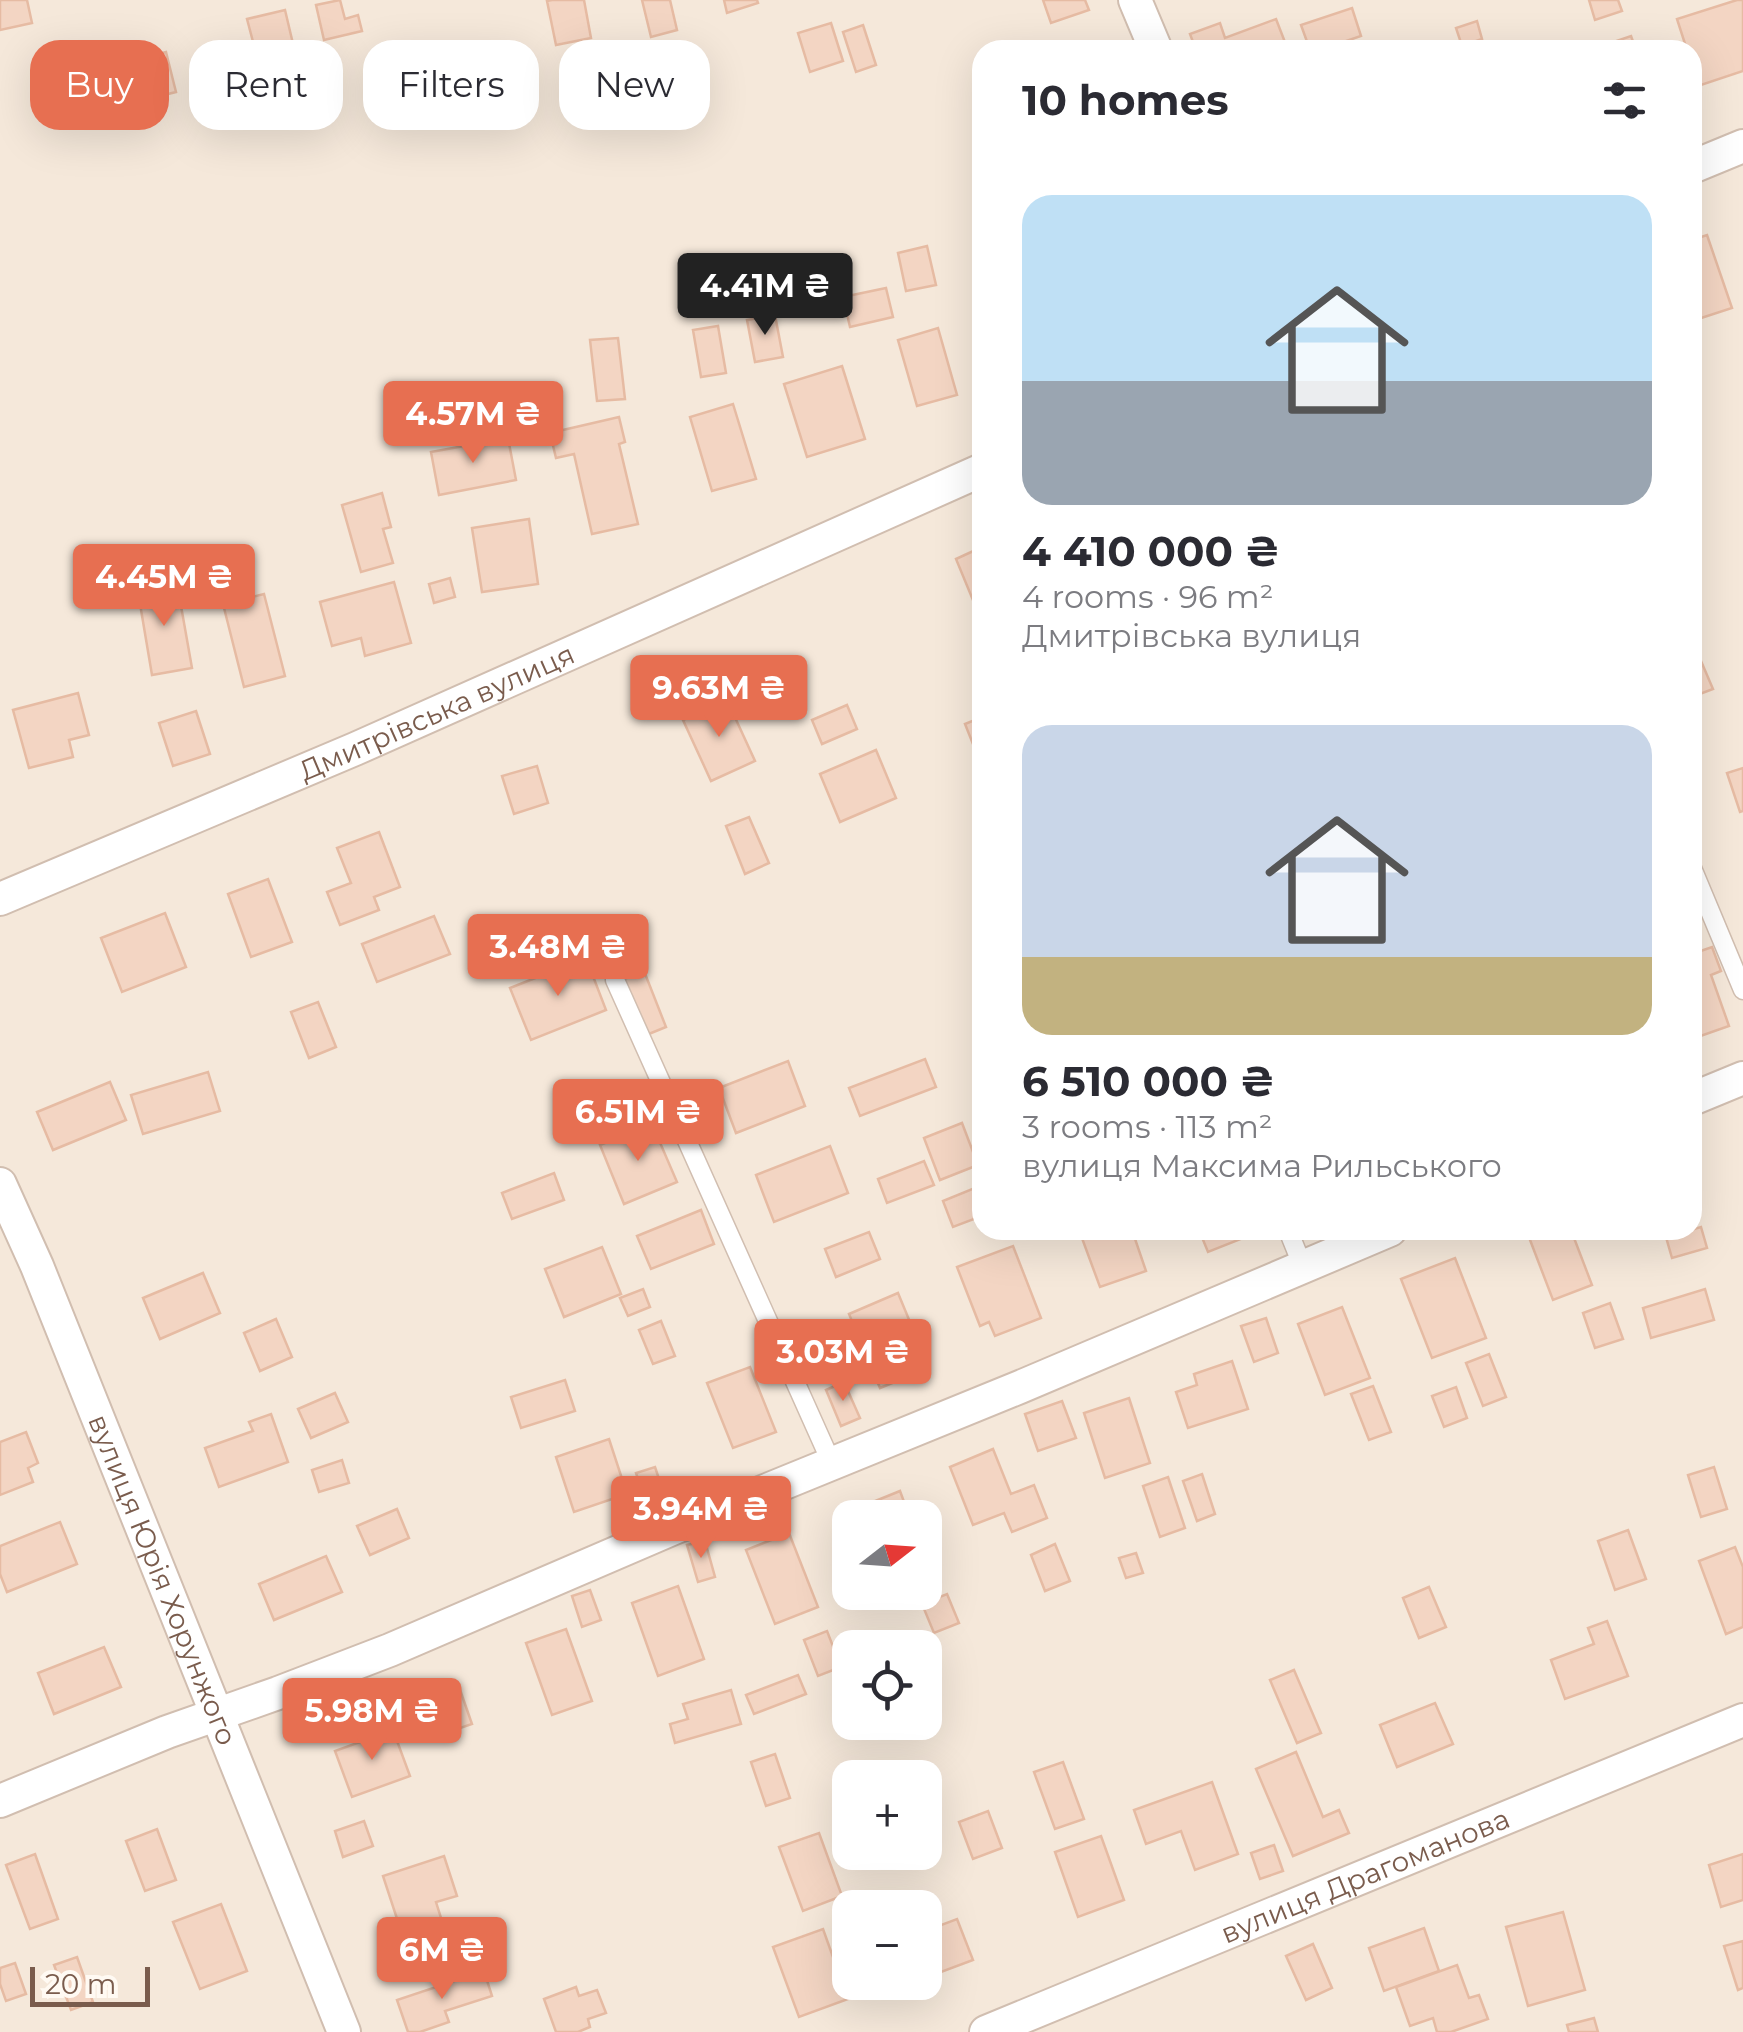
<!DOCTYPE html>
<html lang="en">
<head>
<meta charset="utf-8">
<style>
  :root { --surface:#fff; --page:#f7f7f7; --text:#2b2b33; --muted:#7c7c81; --accent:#e76f51 }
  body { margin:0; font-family:Montserrat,sans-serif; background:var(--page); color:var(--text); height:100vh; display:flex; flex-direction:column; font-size:38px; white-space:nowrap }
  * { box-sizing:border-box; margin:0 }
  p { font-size:32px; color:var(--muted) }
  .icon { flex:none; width:55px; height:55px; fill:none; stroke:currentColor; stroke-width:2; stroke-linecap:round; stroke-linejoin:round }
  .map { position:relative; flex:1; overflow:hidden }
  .details { position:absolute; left:972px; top:40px; width:730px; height:1200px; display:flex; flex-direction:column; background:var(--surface); border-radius:30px; box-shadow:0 10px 40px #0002 }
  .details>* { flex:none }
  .hud { position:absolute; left:30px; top:40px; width:792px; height:90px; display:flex; gap:20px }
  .needle { width:65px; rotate:73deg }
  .buttons { position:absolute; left:832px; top:1500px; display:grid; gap:20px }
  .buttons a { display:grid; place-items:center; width:110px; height:110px; border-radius:20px; background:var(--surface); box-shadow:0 10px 40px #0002; font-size:50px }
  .scale { position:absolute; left:30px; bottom:25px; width:120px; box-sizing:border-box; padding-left:10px; border:5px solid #7a5c4d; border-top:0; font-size:28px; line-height:35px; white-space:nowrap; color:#7a5c4d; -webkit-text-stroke:8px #fffaf3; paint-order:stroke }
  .price { position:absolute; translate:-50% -85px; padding:0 22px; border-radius:10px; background:var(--accent); color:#fff; font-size:32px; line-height:65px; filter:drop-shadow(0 2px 5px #0008) }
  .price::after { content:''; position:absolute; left:50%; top:60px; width:30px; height:22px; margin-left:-15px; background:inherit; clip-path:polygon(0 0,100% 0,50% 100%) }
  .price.current { background:#222; color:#fff }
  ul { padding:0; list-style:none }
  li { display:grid; align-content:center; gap:20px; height:530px; padding:0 50px }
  li span { display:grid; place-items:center; height:310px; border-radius:30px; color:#555 }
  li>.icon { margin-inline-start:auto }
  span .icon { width:180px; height:180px; fill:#fffc; stroke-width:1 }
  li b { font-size:42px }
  h2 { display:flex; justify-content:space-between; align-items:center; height:120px; padding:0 50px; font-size:42px }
  .tag { padding:0 35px; border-radius:30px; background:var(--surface); box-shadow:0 10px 40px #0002; font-size:35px; line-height:90px }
  .tag.current { background:var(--accent); color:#fff }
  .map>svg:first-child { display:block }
  .residential { fill:#f5e8da; fill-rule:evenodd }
  .building { fill:#f3d5c3; stroke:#e6bba3; stroke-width:2.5 }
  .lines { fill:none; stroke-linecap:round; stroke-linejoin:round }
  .lane-casing { stroke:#d1beb0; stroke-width:21 }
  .street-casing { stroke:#d1beb0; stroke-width:36 }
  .lane { stroke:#fff; stroke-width:18 }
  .street { stroke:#fff; stroke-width:32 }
  .labels { text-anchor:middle; stroke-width:10; stroke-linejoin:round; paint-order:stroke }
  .street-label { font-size:28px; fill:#7a5c4d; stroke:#fffaf3 }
</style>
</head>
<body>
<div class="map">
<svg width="1743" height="2032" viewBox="0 0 1743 2032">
  <rect width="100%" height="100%" fill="#fdf6ec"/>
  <path class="residential" d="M 0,0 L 1743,0 L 1743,2032 L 0,2032 ZM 982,50 L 1692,50 L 1692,1230 L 982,1230 ZM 850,1518 L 925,1518 L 925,1592 L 850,1592 ZM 850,1648 L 925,1648 L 925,1722 L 850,1722 ZM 850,1778 L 925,1778 L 925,1852 L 850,1852 ZM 850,1908 L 925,1908 L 925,1982 L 850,1982 Z"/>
  <g class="building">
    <path d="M 0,0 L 27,0 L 32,23 L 0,30 Z"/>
    <path d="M 340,0 L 345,19 L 358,15 L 362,31 L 324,40 L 316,5 Z"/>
    <path d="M 552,0 L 584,0 L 591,38 L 556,45 L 547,1 Z"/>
    <path d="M 642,0 L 670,0 L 677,30 L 651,37 Z"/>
    <path d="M 724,0 L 757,0 L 758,3 L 727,13 Z"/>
    <path d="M 1043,0 L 1085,0 L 1089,10 L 1051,23 Z"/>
    <path d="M 1589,0 L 1618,0 L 1622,11 L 1595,20 Z"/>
    <path d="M 1737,0 L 1743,0 L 1743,71 L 1698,86 L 1692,68 L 1692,50 L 1687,50 L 1677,19 Z"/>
    <path d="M 1352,8 L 1361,36 L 1320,50 L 1310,50 L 1301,25 Z"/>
    <path d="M 285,10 L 294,48 L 257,57 L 247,19 Z"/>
    <path d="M 1276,19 L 1288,50 L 1196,50 L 1190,34 L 1220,23 L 1225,38 Z"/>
    <path d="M 1477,21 L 1482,39 L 1462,46 L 1456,28 Z"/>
    <path d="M 831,23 L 843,61 L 810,72 L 798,33 Z"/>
    <path d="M 863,25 L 876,65 L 856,72 L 843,32 Z"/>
    <path d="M 1631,36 L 1636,50 L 1590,50 Z"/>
    <path d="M 166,52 L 176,92 L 144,100 L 134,60 Z"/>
    <path d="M 1707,235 L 1732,308 L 1692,321 L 1692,240 Z"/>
    <path d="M 927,246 L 936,285 L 906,291 L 898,253 Z"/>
    <path d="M 886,288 L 893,317 L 850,327 L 843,297 Z"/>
    <path d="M 775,315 L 783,357 L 755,362 L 747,320 Z"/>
    <path d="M 718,326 L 726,373 L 701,377 L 693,330 Z"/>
    <path d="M 938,328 L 957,395 L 917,406 L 898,340 Z"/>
    <path d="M 618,338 L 625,399 L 597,401 L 590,340 Z"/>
    <path d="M 842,366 L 865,439 L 807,457 L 784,384 Z"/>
    <path d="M 733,404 L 756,479 L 712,491 L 690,417 Z"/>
    <path d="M 619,417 L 625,442 L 619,444 L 638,524 L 592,534 L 574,454 L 556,458 L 550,433 Z"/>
    <path d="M 508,438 L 516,480 L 439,495 L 431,452 Z"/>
    <path d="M 382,493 L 391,527 L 383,529 L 393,563 L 361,572 L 342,505 Z"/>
    <path d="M 529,519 L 538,584 L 482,592 L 472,528 Z"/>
    <path d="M 982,547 L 982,622 L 956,559 Z"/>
    <path d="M 149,578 L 152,593 L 178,589 L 192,668 L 152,675 L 136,580 Z"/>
    <path d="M 450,578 L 455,597 L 434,603 L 429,584 Z"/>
    <path d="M 394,582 L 411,643 L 365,656 L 361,638 L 332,646 L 320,602 Z"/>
    <path d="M 264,594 L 285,676 L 244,687 L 223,604 Z"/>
    <path d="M 1698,654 L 1713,689 L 1692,697 L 1692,656 Z"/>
    <path d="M 78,693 L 89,735 L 69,740 L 73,757 L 29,768 L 13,710 Z"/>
    <path d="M 727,700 L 755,761 L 711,781 L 683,720 Z"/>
    <path d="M 847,705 L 857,729 L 822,744 L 812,720 Z"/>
    <path d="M 196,711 L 210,754 L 173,766 L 159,723 Z"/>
    <path d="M 982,717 L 982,746 L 975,749 L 965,724 Z"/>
    <path d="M 876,750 L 896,798 L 840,822 L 820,774 Z"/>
    <path d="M 537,766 L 548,803 L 514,814 L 502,776 Z"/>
    <path d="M 1743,768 L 1743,811 L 1740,812 L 1727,773 Z"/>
    <path d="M 749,817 L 769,863 L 745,874 L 726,826 Z"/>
    <path d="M 379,832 L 400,887 L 374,897 L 379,910 L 340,925 L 327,892 L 351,883 L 337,848 Z"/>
    <path d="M 268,879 L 292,942 L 251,957 L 228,894 Z"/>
    <path d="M 165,913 L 186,967 L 122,992 L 101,938 Z"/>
    <path d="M 434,916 L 450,954 L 377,982 L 362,944 Z"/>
    <path d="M 1712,947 L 1721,971 L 1711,975 L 1729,1026 L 1692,1039 L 1692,954 Z"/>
    <path d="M 586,958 L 606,1010 L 531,1040 L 510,988 Z"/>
    <path d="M 644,971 L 666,1027 L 634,1040 L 612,984 Z"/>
    <path d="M 318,1002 L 336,1047 L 309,1058 L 291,1012 Z"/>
    <path d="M 925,1059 L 936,1087 L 860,1116 L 849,1088 Z"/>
    <path d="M 788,1061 L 805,1106 L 736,1133 L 719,1088 Z"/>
    <path d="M 208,1072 L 220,1111 L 143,1134 L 131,1095 Z"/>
    <path d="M 110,1082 L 126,1120 L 53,1150 L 37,1112 Z"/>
    <path d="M 962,1123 L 978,1165 L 940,1180 L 924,1138 Z"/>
    <path d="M 652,1124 L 677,1182 L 624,1204 L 600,1145 Z"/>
    <path d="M 830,1146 L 848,1193 L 774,1222 L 756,1175 Z"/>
    <path d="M 924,1161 L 934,1185 L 887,1203 L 878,1179 Z"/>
    <path d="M 554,1173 L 564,1200 L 512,1219 L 502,1193 Z"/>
    <path d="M 982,1185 L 982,1216 L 953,1227 L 943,1201 Z"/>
    <path d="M 701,1210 L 714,1244 L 651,1269 L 637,1236 Z"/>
    <path d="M 1701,1227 L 1707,1248 L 1672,1258 L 1666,1237 Z"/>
    <path d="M 1079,1230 L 1132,1230 L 1146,1271 L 1100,1287 Z"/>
    <path d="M 1199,1230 L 1261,1230 L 1261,1231 L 1208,1252 Z"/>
    <path d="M 1531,1230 L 1571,1230 L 1592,1285 L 1553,1300 L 1527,1232 Z"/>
    <path d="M 869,1232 L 880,1259 L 836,1277 L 825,1249 Z"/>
    <path d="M 1013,1246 L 1041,1318 L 995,1336 L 989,1322 L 980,1326 L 957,1267 Z"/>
    <path d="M 602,1247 L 621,1294 L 564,1317 L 545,1269 Z"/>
    <path d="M 1455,1258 L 1486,1338 L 1432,1358 L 1401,1279 Z"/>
    <path d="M 203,1273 L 220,1313 L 160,1339 L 143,1298 Z"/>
    <path d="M 643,1289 L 650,1307 L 628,1316 L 620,1298 Z"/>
    <path d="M 1705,1289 L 1714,1320 L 1651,1338 L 1643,1308 Z"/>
    <path d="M 898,1293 L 929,1368 L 880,1388 L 849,1314 Z"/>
    <path d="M 1610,1303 L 1623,1339 L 1595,1348 L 1583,1313 Z"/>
    <path d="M 1342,1307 L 1370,1378 L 1325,1395 L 1298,1324 Z"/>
    <path d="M 1266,1318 L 1278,1353 L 1254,1362 L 1241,1326 Z"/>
    <path d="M 276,1319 L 292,1357 L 260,1371 L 244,1333 Z"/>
    <path d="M 661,1321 L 675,1356 L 653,1364 L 639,1330 Z"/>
    <path d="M 1489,1354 L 1506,1397 L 1483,1406 L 1466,1363 Z"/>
    <path d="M 1232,1361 L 1248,1409 L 1188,1428 L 1176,1392 L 1197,1385 L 1194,1374 Z"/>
    <path d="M 750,1367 L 776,1432 L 733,1448 L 707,1383 Z"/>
    <path d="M 565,1380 L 575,1411 L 521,1428 L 511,1397 Z"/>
    <path d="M 844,1382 L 860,1418 L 841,1426 L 826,1390 Z"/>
    <path d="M 1373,1386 L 1391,1432 L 1369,1440 L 1351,1394 Z"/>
    <path d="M 1456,1387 L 1467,1418 L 1444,1427 L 1432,1396 Z"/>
    <path d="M 335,1393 L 348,1422 L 311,1438 L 298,1409 Z"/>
    <path d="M 1129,1398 L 1150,1463 L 1105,1478 L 1084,1413 Z"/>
    <path d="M 1062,1401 L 1076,1438 L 1038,1451 L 1025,1414 Z"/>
    <path d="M 271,1414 L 288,1462 L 219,1487 L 205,1448 L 253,1431 L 249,1422 Z"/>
    <path d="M 26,1432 L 38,1463 L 28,1468 L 33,1482 L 0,1495 L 0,1442 Z"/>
    <path d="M 609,1439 L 627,1494 L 574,1512 L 556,1457 Z"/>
    <path d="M 993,1449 L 1011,1494 L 1034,1485 L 1047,1518 L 1012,1532 L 1004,1513 L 973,1525 L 950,1467 Z"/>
    <path d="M 342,1460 L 349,1483 L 319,1492 L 312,1470 Z"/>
    <path d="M 655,1467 L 666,1500 L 647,1506 L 636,1473 Z"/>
    <path d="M 1714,1467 L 1727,1509 L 1701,1517 L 1688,1475 Z"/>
    <path d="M 1202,1474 L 1215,1514 L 1197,1521 L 1183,1481 Z"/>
    <path d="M 1168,1477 L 1185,1528 L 1160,1537 L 1143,1486 Z"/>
    <path d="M 900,1491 L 910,1518 L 868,1518 L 863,1506 Z"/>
    <path d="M 397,1509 L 409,1538 L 370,1555 L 357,1526 Z"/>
    <path d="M 60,1522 L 77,1564 L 7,1592 L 0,1574 L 0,1546 Z"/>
    <path d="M 1628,1530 L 1646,1579 L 1615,1590 L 1598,1541 Z"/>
    <path d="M 789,1533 L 818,1607 L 775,1624 L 746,1550 Z"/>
    <path d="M 705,1541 L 715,1577 L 698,1582 L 687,1545 Z"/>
    <path d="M 1055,1544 L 1070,1581 L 1045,1591 L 1031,1555 Z"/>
    <path d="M 1735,1547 L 1743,1567 L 1743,1627 L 1726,1634 L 1699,1561 Z"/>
    <path d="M 1136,1553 L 1143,1573 L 1126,1578 L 1119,1558 Z"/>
    <path d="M 326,1556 L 342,1592 L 274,1620 L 259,1584 Z"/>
    <path d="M 678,1586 L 704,1659 L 658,1676 L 632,1603 Z"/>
    <path d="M 1429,1587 L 1446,1627 L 1419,1638 L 1403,1598 Z"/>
    <path d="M 590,1590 L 601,1620 L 582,1627 L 572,1596 Z"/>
    <path d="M 947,1594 L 959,1623 L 934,1633 L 922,1604 Z"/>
    <path d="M 1607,1621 L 1628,1676 L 1565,1699 L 1551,1660 L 1594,1644 L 1588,1628 Z"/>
    <path d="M 566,1629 L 592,1701 L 552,1715 L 526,1643 Z"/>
    <path d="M 827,1631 L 841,1667 L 818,1676 L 804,1640 Z"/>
    <path d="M 104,1647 L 121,1687 L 54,1714 L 38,1673 Z"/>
    <path d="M 1294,1670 L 1321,1733 L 1297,1743 L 1270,1680 Z"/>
    <path d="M 798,1675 L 806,1694 L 754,1714 L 746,1695 Z"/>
    <path d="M 458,1684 L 472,1724 L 431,1738 L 418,1697 Z"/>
    <path d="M 731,1690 L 741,1724 L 675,1743 L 670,1724 L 688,1719 L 683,1704 Z"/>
    <path d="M 1435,1703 L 1453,1744 L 1397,1767 L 1380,1725 Z"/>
    <path d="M 393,1730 L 410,1776 L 352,1797 L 335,1751 Z"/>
    <path d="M 1296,1752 L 1323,1817 L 1339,1810 L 1349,1833 L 1293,1856 L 1256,1769 Z"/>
    <path d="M 775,1754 L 790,1798 L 766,1806 L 751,1762 Z"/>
    <path d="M 1063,1762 L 1084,1819 L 1055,1829 L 1034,1772 Z"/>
    <path d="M 1212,1782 L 1238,1854 L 1195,1870 L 1181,1831 L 1146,1844 L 1134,1810 Z"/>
    <path d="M 988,1811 L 1002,1848 L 973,1859 L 959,1822 Z"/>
    <path d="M 364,1821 L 373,1846 L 343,1857 L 335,1831 Z"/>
    <path d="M 157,1829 L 176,1880 L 145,1891 L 126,1841 Z"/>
    <path d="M 819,1833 L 842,1896 L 803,1911 L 779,1847 Z"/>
    <path d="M 1101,1836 L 1124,1900 L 1078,1917 L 1055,1852 Z"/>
    <path d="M 1274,1845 L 1283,1871 L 1260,1879 L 1251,1853 Z"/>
    <path d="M 35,1854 L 58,1919 L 30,1929 L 6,1865 Z"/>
    <path d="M 1743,1854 L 1743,1900 L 1721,1907 L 1709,1865 Z"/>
    <path d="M 444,1856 L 457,1896 L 436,1902 L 441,1918 L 401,1931 L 383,1876 Z"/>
    <path d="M 221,1904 L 247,1971 L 200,1989 L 173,1922 Z"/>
    <path d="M 1563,1912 L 1585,1990 L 1528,2006 L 1506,1927 Z"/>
    <path d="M 957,1919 L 973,1960 L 925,1978 L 925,1931 Z"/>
    <path d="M 1424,1928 L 1439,1971 L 1384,1991 L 1369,1948 Z"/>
    <path d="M 823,1929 L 848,1999 L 799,2017 L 773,1947 Z"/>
    <path d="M 1743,1941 L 1743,1988 L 1738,1990 L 1724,1946 Z"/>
    <path d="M 1313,1944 L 1332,1988 L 1306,2000 L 1286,1956 Z"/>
    <path d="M 77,1957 L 93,2002 L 71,2010 L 54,1965 Z"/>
    <path d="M 15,1963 L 26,1994 L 6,2001 L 0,1984 L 0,1968 Z"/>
    <path d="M 1457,1965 L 1469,1998 L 1479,1995 L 1488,2019 L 1451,2032 L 1437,2032 L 1433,2018 L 1410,2026 L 1396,1987 Z"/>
    <path d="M 484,1971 L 492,1996 L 445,2011 L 449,2022 L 420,2032 L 408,2032 L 397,2000 Z"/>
    <path d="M 576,1987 L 579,1996 L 597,1990 L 606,2013 L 588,2019 L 590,2027 L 578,2032 L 556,2032 L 544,1999 Z"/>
    <path d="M 1594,2018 L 1598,2032 L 1569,2032 L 1567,2025 Z"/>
  </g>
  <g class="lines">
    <g class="lane-casing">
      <g id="lane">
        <path d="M 1692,868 L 1743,990"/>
        <path d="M 615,980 L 832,1464"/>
        <path d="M 1288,1230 L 1303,1267"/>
      </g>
    </g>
    <g class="street-casing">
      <g id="street">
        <path d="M 1135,0 L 1156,50"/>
        <path d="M 1692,167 L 1743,146"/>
        <path id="s1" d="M 0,899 L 355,749 L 982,470"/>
        <path d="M 1692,1099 L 1743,1078"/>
        <path id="s2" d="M 0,1184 L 37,1266 L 344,2032"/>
        <path d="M 0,1801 L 167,1732 L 278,1693 L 390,1650 L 674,1528 L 1020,1387 L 1390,1230"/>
        <path id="s3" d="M 986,2032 L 1743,1720"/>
      </g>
    </g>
    <use href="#lane" class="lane"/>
    <use href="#street" class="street"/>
  </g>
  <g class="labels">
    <g class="street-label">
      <text dy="10" stroke="none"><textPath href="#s1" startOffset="475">Дмитрівська вулиця</textPath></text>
      <text dy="10" stroke="none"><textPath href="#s2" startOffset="428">вулиця Юрія Хорунжого</textPath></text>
      <text dy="10" stroke="none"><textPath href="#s3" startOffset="410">вулиця Драгоманова</textPath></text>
    </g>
  </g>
</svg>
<div class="buttons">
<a><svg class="needle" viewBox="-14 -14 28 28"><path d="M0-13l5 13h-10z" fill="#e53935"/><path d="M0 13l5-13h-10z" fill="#7c7c81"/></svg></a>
<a><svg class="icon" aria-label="locate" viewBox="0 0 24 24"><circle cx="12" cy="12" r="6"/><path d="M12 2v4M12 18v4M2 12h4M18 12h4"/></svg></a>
<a>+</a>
<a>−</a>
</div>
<div class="scale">20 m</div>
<b class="price current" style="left:765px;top:338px">4.41M ₴</b>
<b class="price" style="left:473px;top:466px">4.57M ₴</b>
<b class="price" style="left:164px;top:629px">4.45M ₴</b>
<b class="price" style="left:719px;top:740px">9.63M ₴</b>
<b class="price" style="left:558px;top:999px">3.48M ₴</b>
<b class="price" style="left:638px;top:1164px">6.51M ₴</b>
<b class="price" style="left:843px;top:1404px">3.03M ₴</b>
<b class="price" style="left:701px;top:1561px">3.94M ₴</b>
<b class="price" style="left:372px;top:1763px">5.98M ₴</b>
<b class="price" style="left:442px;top:2002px">6M ₴</b>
<div class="hud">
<a class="tag current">Buy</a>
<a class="tag">Rent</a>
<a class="tag">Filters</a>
<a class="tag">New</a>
</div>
<section class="details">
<h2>10 homes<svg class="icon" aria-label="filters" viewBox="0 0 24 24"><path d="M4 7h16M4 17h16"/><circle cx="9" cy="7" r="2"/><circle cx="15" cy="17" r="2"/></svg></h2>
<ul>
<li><span style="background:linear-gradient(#bfe0f5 60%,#9aa5b1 0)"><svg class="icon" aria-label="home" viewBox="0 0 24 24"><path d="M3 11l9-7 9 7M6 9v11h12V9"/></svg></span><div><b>4 410 000 ₴</b><p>4 rooms · 96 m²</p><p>Дмитрівська вулиця</p></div></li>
<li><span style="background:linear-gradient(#c9d6e8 75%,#c2b280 0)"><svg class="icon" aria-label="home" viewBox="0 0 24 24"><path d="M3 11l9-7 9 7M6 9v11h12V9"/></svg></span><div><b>6 510 000 ₴</b><p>3 rooms · 113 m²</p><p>вулиця Максима Рильського</p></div></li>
</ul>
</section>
</div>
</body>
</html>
